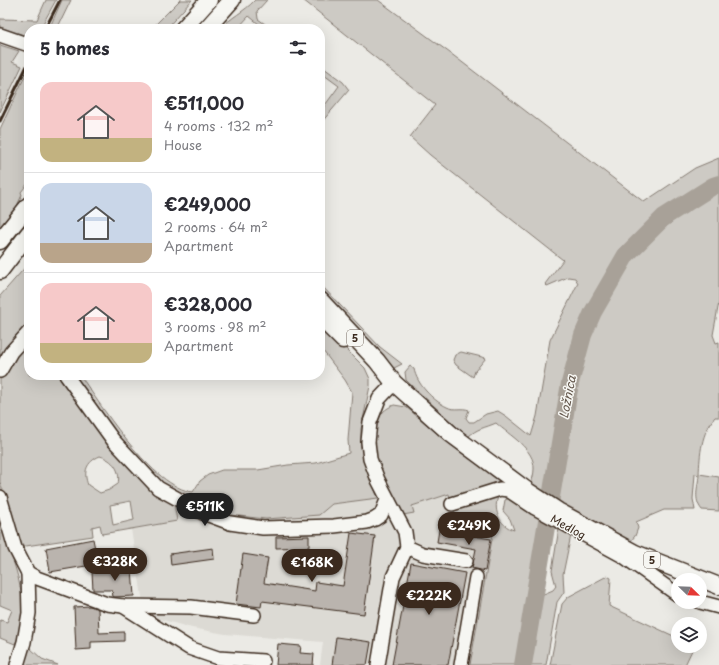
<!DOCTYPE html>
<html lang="en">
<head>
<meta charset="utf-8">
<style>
  :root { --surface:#fff; --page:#f2f2f3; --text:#2b2b33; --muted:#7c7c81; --line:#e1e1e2; --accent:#3b2a1e }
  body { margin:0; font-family:"Playpen Sans",sans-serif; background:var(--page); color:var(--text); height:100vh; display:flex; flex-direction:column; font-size:15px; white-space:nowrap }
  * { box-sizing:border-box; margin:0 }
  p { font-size:13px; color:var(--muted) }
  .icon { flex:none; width:22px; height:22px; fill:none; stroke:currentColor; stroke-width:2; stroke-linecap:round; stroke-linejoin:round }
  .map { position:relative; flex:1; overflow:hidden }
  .side { position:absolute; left:24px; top:24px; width:301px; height:356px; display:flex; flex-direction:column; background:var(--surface); border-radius:16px; box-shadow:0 4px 16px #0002 }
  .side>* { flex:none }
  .needle { width:26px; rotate:113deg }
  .tools { position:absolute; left:671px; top:573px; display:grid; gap:8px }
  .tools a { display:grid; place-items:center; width:36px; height:36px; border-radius:50%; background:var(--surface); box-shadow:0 4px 16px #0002; font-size:20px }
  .price { position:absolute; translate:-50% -34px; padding:0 9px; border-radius:14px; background:var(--accent); color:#fff; font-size:13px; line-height:26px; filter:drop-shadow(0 1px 2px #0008) }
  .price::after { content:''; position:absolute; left:50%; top:24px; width:12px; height:9px; margin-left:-6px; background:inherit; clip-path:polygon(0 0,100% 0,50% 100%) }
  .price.on { background:#222; color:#fff }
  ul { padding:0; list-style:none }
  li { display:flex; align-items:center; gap:12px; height:100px; padding:0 16px }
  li+li { border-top:1px solid var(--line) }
  li span { display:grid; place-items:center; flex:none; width:112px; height:80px; border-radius:12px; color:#555 }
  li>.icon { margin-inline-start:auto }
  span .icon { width:48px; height:48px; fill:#fffc; stroke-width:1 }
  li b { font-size:17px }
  h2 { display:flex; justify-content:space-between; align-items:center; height:48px; padding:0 16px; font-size:17px }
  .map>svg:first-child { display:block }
  .built { fill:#dcdad4 }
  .green { fill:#cdcac4; stroke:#847a71; fill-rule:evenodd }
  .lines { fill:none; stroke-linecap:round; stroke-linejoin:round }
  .river { stroke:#a8a198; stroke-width:18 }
  .building { fill:#bab4ae; stroke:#3b2a1e }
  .minor-casing { stroke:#3b2a1e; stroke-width:16 }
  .major-casing { stroke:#3b2a1e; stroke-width:19 }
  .minor { stroke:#f6f6f2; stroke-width:13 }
  .major { stroke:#f6f6f2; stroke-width:16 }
  .rail { stroke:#3b2a1e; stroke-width:3 }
  .labels { text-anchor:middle; stroke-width:3; stroke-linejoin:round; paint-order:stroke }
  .shield { fill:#f6f6f2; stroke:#73675e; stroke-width:1 }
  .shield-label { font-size:10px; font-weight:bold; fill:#3b2a1e }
  .street-label { font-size:11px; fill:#3b2a1e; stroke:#f6f6f2 }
  .water-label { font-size:12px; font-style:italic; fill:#615449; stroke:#f6f6f2 }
</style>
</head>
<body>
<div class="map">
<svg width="719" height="665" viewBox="0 0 719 665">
  <rect width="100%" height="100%" fill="#ebeae5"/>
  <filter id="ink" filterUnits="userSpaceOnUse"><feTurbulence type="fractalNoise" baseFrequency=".025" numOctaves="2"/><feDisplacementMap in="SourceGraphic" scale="8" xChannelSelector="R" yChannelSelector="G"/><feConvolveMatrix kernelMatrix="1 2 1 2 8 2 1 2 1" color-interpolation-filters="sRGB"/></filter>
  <g filter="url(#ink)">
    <path class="built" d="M 179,493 L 212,509 L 319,515 L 332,504 L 393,495 L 412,506 L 449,494 L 456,517 L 495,522 L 470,665 L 320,665 L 323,642 L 225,634 L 192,628 L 145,615 L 131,529 L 176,521 L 174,502 Z"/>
    <g class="green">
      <path d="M 46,0 L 56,0 L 40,29 L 29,29 L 27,36 L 0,27 L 0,19 L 37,20 Z"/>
      <path d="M 62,0 L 71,0 L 57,29 L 49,29 Z"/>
      <path d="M 180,0 L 192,0 L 166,29 L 151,29 Z"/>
      <path d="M 255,0 L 267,0 L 257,11 L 258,19 L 272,29 L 265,29 L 249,16 L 237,29 L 220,29 C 231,17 244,12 255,0 Z"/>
      <path d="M 303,0 L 378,0 L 454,56 L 644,202 L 695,168 L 719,158 L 719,180 C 695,190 675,206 656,222 C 568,298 563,388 545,495 L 531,485 C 532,480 534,474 534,469 C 535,449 509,435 496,423 C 485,428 477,428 468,437 L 411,385 L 406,380 L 405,372 L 410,366 L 414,369 C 417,384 432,400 447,407 C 454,411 462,407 469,410 L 466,418 L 469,422 L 474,422 L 486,414 L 498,411 L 506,416 L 531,436 L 537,416 L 550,340 L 578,283 L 575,278 L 568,277 L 547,286 L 545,284 L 563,260 L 430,155 L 410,137 L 435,105 Z"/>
      <path d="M 0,45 L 19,51 L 12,62 L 22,66 L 0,112 Z"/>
      <path d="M 320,65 L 343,82 L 349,90 L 320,124 L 320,112 L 339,86 L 320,72 Z"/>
      <path d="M 27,72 L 29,72 L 29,182 L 21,192 L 22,195 L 14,212 L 0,230 L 0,129 Z"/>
      <path d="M 719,192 L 719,302 L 713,335 L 716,343 L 719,342 L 719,417 L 715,417 C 701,433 700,454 699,474 L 719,477 L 719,511 L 702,510 C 693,499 698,488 699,475 L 695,474 L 693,499 L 695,510 L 664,510 L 636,522 L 638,528 L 635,536 L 630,542 L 554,501 C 571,395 573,306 661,231 C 676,218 701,198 719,192 Z"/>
      <path d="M 29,263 L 29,324 L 0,358 L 0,296 Z"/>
      <path d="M 320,284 L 380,347 L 402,364 L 394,368 L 389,367 L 320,296 Z"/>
      <path d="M 320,323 L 365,368 L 370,379 L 370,386 L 361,429 L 361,447 L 368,472 L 378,498 L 332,504 L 319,515 L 266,519 L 230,515 L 212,509 L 158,480 L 127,449 L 72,375 L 80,375 C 102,407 153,488 193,492 L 200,481 L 208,475 L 222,470 L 258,470 L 288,465 L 316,463 L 349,453 L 348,440 L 352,392 L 345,380 L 320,347 Z"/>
      <path d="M 29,345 L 29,375 L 60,375 C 95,424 122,469 174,502 L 177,521 L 102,534 L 100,525 L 92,527 L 93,536 L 19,547 L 0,482 L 0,379 C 6,365 15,351 29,345 ZM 100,456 C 113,460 121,470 118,484 L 109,490 L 100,493 L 88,485 C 83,472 86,462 100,456 ZM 131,501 L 134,520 L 113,525 L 110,505 Z"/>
      <path d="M 461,352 L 486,358 L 475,371 L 473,377 L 456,365 L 453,360 L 455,355 Z"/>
      <path d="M 394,405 L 406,407 L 411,411 L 449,444 L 506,485 L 451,502 L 449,494 L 412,506 L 414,513 L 403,515 C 388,488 366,455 378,422 C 381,412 385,409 394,405 Z"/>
      <path d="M 499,495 C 492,508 499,526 514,530 L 510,519 L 503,511 L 505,500 L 509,498 L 543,519 L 517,665 L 470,665 L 495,522 L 461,524 L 456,517 L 453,508 Z"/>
      <path d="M 0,516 L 18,577 L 24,607 L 19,635 L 15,644 L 0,638 L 0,620 L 7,622 L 12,610 L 0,605 Z"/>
      <path d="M 559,528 L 571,535 L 563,574 L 564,592 L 557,602 L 546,665 L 527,665 L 539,596 L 553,590 L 556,586 L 552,571 Z"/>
      <path d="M 607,576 L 611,578 L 609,606 L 678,638 L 678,646 L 694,646 L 685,665 L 550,665 L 562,604 L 568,597 Z"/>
      <path d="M 26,647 L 30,648 L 42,659 L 58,665 L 20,665 Z"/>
    </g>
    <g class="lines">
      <path class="river" d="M 523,665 L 570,383 L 583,335 L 593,312 L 626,255 L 664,217 L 713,186 L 719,184"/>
    </g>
    <g class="building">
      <path d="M 439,530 L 491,539 L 485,571 L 472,568 L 476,549 L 437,542 Z"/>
      <path d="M 351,533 L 375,536 L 364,614 L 262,601 L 261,607 L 236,604 L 243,554 L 268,558 L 264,583 L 315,591 L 316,582 L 343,586 Z"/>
      <path d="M 309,536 L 309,547 L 276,548 L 276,537 Z"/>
      <path d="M 93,539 L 98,564 L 50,572 L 46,548 Z"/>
      <path d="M 213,548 L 214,559 L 171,565 L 170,554 Z"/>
      <path d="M 411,563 L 465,573 L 448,665 L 392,665 Z"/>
      <path d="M 132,569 L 134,596 L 113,597 L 112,590 L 93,590 L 92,572 Z"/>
      <path d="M 90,606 L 98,609 L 99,633 L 124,632 L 124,641 L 91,642 L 91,649 L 76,650 L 74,607 Z"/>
      <path d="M 336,637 L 371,642 L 367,665 L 332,665 Z"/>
      <path d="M 278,644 L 301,646 L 300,653 L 314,654 L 313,665 L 276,665 Z"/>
    </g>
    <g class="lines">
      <g class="minor-casing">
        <g id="minor">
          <path d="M 0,35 L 29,45"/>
          <path d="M 0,371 L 11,352 L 29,332"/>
          <path d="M 66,375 L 113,440 L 158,488 L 203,513 L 230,523 L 263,528 L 334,526 L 367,522 L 375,519 L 381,515 L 387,500"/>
          <path d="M 0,497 L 15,548 L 28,573 L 37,578 L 107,604 L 123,606 L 191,607 L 254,615"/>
          <path d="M 452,504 L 500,489 L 508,490 L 535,508 L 623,556 L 678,595"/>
          <path d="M 407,547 L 423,554 L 466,561"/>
          <path d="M 700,602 L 719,607"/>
          <path d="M 123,606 L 189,648 L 218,658 L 263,661"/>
          <path d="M 17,665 L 24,642 L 29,613 L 28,573"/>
          <path d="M 378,665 L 393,577 L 407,547 L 405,532 L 378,480 L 370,459 L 368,442 L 370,422 L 379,399 L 394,383"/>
          <path d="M 461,665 L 476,577"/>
        </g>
      </g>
      <g class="major-casing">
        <g id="major">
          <path d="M 183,29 L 209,0"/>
          <path d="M 206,29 L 232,0"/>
          <path d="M 0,241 L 29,205"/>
          <path d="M 0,271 L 29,233"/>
          <path d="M 320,300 L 377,361 L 394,383 L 451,434 L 529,492 L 558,511 L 635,553 L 719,586"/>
          <path d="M 320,317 L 343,340"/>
        </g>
      </g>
      <use href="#minor" class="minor"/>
      <use href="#major" class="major"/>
      <g class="rail">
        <path d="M 45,29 L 60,0"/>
        <path d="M 0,121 L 29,62"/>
      </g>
    </g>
  </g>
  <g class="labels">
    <g class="shield">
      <rect x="347" y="330" width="16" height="16" rx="3"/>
      <rect x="644" y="552" width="16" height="16" rx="3"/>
    </g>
    <g class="shield-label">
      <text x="355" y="342">5</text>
      <text x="652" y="564">5</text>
    </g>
    <g class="street-label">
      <text transform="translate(568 527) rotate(29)" y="4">Medlog</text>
    </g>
    <g class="water-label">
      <text transform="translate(568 397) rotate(-79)" y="4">Ložnica</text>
    </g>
  </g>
</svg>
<div class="tools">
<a><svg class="needle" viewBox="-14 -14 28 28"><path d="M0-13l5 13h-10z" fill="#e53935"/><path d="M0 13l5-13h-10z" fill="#7c7c81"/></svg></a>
<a><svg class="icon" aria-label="layers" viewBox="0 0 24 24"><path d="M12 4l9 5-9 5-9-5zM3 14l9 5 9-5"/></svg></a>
</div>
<b class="price on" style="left:205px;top:527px">€511K</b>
<b class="price" style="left:469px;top:546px">€249K</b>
<b class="price" style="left:115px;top:582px">€328K</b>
<b class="price" style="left:312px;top:583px">€168K</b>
<b class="price" style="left:429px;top:616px">€222K</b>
<section class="side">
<h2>5 homes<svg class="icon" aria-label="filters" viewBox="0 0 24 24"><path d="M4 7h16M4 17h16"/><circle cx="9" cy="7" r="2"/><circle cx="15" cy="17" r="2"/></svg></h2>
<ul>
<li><span style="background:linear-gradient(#f6c9c9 70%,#c2b280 0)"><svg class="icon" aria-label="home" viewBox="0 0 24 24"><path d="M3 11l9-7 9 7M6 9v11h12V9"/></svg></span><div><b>€511,000</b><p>4 rooms · 132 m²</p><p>House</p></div></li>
<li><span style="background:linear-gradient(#c9d6e8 75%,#b9a48a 0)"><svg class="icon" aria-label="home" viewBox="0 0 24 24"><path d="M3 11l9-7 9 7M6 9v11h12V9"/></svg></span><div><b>€249,000</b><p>2 rooms · 64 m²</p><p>Apartment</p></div></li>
<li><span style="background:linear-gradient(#f6c9c9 75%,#c2b280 0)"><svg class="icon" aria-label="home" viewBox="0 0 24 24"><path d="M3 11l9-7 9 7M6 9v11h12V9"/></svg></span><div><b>€328,000</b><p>3 rooms · 98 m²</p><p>Apartment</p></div></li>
</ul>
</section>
</div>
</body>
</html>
